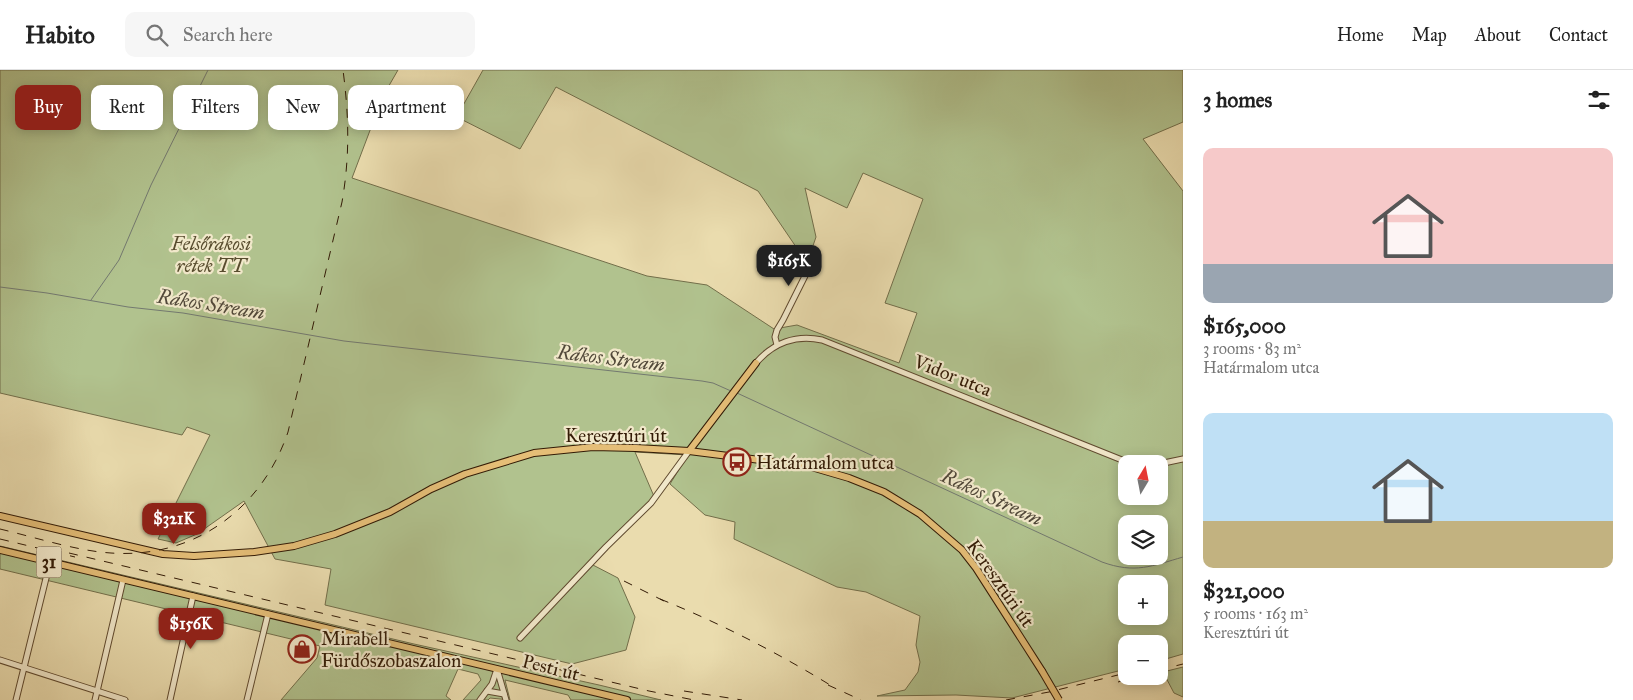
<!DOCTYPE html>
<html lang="en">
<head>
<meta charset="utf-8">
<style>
  :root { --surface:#fff; --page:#f6f6f6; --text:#222; --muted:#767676; --line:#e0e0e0; --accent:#8f2418 }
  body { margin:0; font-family:"IM FELL Great Primer",serif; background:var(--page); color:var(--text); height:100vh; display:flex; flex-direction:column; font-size:19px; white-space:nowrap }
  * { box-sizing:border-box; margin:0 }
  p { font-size:16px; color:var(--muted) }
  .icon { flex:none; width:28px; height:28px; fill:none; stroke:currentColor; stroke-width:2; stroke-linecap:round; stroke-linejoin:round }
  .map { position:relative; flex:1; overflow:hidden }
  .side { display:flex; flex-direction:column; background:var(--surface); width:450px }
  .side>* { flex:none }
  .guide { position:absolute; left:15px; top:15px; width:475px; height:45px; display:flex; gap:10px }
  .needle { width:32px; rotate:10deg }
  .fabs { position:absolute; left:1118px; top:385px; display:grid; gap:10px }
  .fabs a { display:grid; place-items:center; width:50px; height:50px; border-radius:10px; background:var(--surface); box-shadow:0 2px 12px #0003; font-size:25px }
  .price { position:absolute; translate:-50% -42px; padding:0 11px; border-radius:10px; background:var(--accent); color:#fff; font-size:16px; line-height:32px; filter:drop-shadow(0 1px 2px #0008) }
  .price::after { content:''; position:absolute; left:50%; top:30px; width:15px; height:11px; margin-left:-8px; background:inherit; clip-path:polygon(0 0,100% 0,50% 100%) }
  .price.on { background:#222; color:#fff }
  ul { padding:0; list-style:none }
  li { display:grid; align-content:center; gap:10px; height:265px; padding:0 20px }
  li span { display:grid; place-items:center; height:155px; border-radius:10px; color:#555 }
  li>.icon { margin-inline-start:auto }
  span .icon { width:90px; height:90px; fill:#fffc; stroke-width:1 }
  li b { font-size:21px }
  h2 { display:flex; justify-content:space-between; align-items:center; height:60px; padding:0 20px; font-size:21px }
  .pill { padding:0 18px; border-radius:10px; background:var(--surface); box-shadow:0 2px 12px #0003; font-size:18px; line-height:45px }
  .pill.on { background:var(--accent); color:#fff }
  header { display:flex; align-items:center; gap:30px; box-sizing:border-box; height:70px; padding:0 25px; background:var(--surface); border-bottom:1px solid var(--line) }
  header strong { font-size:24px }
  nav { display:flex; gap:28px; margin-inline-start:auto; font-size:18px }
  .search { width:350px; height:45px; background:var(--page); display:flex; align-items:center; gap:12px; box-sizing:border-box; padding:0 18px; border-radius:10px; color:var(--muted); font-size:19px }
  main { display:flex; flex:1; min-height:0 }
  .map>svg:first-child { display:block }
  .green { fill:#b1c28e; stroke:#726e4a; fill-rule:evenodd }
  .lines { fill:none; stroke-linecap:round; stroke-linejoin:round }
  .stream { stroke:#737970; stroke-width:1 }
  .minor-casing { stroke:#604a2f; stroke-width:7 }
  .major-casing { stroke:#321a05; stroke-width:8 }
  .minor { stroke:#f1e8ca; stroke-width:5 }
  .major { stroke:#e5be77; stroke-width:6 }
  .rail { stroke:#321a05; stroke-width:1; stroke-dasharray:9 9; stroke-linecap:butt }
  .major-bridge-casing { stroke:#321a05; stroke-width:8; stroke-linecap:butt }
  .major-bridge { stroke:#e5be77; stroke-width:6 }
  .labels { text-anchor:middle; stroke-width:4.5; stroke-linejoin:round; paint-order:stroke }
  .shield { fill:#f1e8ca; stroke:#6b5840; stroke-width:1 }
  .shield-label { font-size:18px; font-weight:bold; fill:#321a05 }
  .park-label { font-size:19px; font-style:italic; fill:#584c2e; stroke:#f1e8ca }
  .street-label { font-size:19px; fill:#321a05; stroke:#f1e8ca }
  .poi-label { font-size:19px; fill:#321a05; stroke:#f1e8ca; text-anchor:start }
  .water-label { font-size:20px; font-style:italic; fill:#52493a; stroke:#f1e8ca }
</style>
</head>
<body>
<header>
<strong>Habito</strong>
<div class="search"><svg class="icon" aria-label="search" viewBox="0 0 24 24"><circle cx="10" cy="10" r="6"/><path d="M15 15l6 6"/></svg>Search here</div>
<nav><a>Home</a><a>Map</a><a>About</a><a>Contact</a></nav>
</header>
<main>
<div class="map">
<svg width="1183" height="630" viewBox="0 0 1183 630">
  <rect width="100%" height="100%" fill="#eadcae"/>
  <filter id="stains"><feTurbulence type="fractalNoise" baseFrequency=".004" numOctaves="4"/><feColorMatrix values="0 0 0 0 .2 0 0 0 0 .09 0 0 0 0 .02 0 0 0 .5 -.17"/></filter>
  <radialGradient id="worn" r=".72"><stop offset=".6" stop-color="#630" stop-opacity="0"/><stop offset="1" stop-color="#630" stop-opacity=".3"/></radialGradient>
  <g class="green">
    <path d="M 0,0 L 398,0 L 383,26 L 352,108 L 647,206 L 707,215 L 774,259 L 797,255 L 899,293 L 917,243 L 885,233 L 923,129 L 863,103 L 847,138 L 805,118 L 816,167 L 807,193 L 758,121 L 556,17 L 520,79 L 437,37 L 438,31 L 461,39 L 483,0 L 1183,0 L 1183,52 L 1143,69 L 1183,121 L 1183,584 L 1159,591 L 1159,574 L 1126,574 L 1126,599 L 1012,628 L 956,625 L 877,626 L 905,620 L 918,602 L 920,592 L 916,575 L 920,546 L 866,522 L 837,517 L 734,469 L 735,452 L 705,445 L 670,414 L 688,385 L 635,382 L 656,431 L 591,494 L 618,508 L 635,547 L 626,580 L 572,594 L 325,535 L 331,499 L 275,489 L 244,431 L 197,464 L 176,473 L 158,469 L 210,365 L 187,357 L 182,365 L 0,323 ZM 1126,394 L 1159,394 L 1159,426 L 1126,426 ZM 1126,454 L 1159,454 L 1159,486 L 1126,486 ZM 1126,514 L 1159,514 L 1159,546 L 1126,546 Z"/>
    <path d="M 0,476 L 414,574 L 599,615 L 661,630 L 571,630 L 568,625 L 505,610 L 510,630 L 490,628 L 488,630 L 463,630 L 481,610 L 478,604 L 458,599 L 446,626 L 451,630 L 281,630 L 317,588 L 320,576 L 0,499 Z"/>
    <path d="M 1183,597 L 1183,627 L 1174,623 L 1163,602 Z"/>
  </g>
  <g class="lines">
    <g class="stream">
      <path d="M 0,217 L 47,223 L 128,237 L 183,243 L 344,271 L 702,311 L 713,313 L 731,321"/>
      <path d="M 91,230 L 119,190 L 151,115 L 208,0"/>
      <path d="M 737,323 L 1102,492 C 1135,504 1152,496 1183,487"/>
    </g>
    <g class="minor-casing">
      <g id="minor">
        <path d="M 777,275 L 775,267 L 777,260 L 783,250 L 815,186"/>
        <path d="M 756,293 C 773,273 796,264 822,270 L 1127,392 L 1142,394"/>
        <path d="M 1159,394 L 1183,389"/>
        <path d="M 520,568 L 606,477 L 651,433 L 689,381"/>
        <path d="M 0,590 L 125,630"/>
        <path d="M 497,599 L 506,630"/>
        <path d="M 487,621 L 504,624"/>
        <path d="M 16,630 L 50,492"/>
        <path d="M 95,630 L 123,510"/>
        <path d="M 170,630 L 193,526"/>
        <path d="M 247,630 L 268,544"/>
        <path d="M 480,630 L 492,614 L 497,599"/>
      </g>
    </g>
    <g class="major-casing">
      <g id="major">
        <path d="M 689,381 L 756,293"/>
        <path d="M 0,446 L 163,484 L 194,486 L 254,482 L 294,476 L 335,464 L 390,442 L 431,419 L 465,404 L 534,383 L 593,377 L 636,378 L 689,381 L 808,396 L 849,408 L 884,422 L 920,444 L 962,480 L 976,498 L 1042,601"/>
        <path d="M 0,480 L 627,630"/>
      </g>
    </g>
    <use href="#minor" class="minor"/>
    <use href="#major" class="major"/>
    <g class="rail">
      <path d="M 0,459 C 34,467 77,481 111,483 C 194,489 262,439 288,362 L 342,132 C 350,86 349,46 343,0"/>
      <path d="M 0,469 L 75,487"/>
      <path d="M 69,483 L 649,621 L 694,630"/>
      <path d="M 624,511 L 664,531"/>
      <path d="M 660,529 C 720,553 780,584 835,618"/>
      <path d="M 1159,600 L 1183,594"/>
      <path d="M 1118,612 L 1138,606"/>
      <path d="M 828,615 L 861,630"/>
      <path d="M 684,621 L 742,630"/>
      <path d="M 1006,630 L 1049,622 L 1126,603"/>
    </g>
    <g class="major-bridge-casing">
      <path id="major-bridge" d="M 1042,601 L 1059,630"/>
    </g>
    <use href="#major-bridge" class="major-bridge"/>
  </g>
  <defs>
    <g id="bus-ring" transform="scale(1.4375)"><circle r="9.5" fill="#f1e8ca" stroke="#8f2418" stroke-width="1.5"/><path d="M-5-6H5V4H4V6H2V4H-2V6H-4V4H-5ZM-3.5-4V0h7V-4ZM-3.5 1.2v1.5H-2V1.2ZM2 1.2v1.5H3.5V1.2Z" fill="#8f2418"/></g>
    <g id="shop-ring" transform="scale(1.4375)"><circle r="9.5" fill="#f1e8ca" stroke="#8f2418" stroke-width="1.5"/><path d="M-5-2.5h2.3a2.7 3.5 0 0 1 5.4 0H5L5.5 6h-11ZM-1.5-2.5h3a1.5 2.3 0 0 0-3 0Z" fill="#8f2418"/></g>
  </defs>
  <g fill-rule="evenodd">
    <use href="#bus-ring" x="737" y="392"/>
    <use href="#shop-ring" x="302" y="579"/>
  </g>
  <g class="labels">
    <rect class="shield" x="36.5" y="476.5" width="25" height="31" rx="4"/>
    <g class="shield-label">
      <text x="49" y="498">31</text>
    </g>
    <g class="park-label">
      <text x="211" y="180">Felsőrákosi<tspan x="211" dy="22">rétek TT</tspan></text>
    </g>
    <g class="street-label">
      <text transform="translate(953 305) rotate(22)" y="7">Vidor utca</text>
      <text x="616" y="372">Keresztúri út</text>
      <text transform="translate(1001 513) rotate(55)" y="7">Keresztúri út</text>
      <text transform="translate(551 597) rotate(14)" y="7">Pesti út</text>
    </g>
    <g class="poi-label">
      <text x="756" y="399">Határmalom utca</text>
      <text x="321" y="575">Mirabell<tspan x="321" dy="22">Fürdőszobaszalon</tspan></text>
    </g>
    <g class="water-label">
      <text transform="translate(211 234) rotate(9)" y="7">Rákos Stream</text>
      <text transform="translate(611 288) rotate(7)" y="7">Rákos Stream</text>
      <text transform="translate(992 427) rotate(25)" y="7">Rákos Stream</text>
    </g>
  </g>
  <rect width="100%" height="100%" filter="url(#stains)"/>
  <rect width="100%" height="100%" fill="url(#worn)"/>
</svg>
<div class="fabs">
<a><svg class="needle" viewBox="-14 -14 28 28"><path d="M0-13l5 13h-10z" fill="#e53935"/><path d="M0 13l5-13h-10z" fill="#767676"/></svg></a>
<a><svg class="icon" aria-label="layers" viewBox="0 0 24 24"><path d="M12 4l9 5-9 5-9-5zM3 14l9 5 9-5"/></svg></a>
<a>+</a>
<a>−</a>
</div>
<b class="price on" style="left:789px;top:217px">$165K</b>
<b class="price" style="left:174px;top:475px">$321K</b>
<b class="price" style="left:191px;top:580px">$156K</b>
<div class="guide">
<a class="pill on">Buy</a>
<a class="pill">Rent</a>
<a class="pill">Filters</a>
<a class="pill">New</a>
<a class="pill">Apartment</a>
</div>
</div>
<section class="side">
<h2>3 homes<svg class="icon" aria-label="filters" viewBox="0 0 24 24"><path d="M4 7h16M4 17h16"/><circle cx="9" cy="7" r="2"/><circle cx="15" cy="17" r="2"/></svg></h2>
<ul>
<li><span style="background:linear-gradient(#f6c9c9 75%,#9aa5b1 0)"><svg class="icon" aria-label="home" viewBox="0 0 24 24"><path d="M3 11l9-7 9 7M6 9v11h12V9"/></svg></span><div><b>$165,000</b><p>3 rooms · 83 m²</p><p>Határmalom utca</p></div></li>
<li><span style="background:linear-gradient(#bfe0f5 70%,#c2b280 0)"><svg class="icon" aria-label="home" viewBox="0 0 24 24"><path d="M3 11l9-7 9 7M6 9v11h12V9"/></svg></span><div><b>$321,000</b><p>5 rooms · 163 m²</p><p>Keresztúri út</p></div></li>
</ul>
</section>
</main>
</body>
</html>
